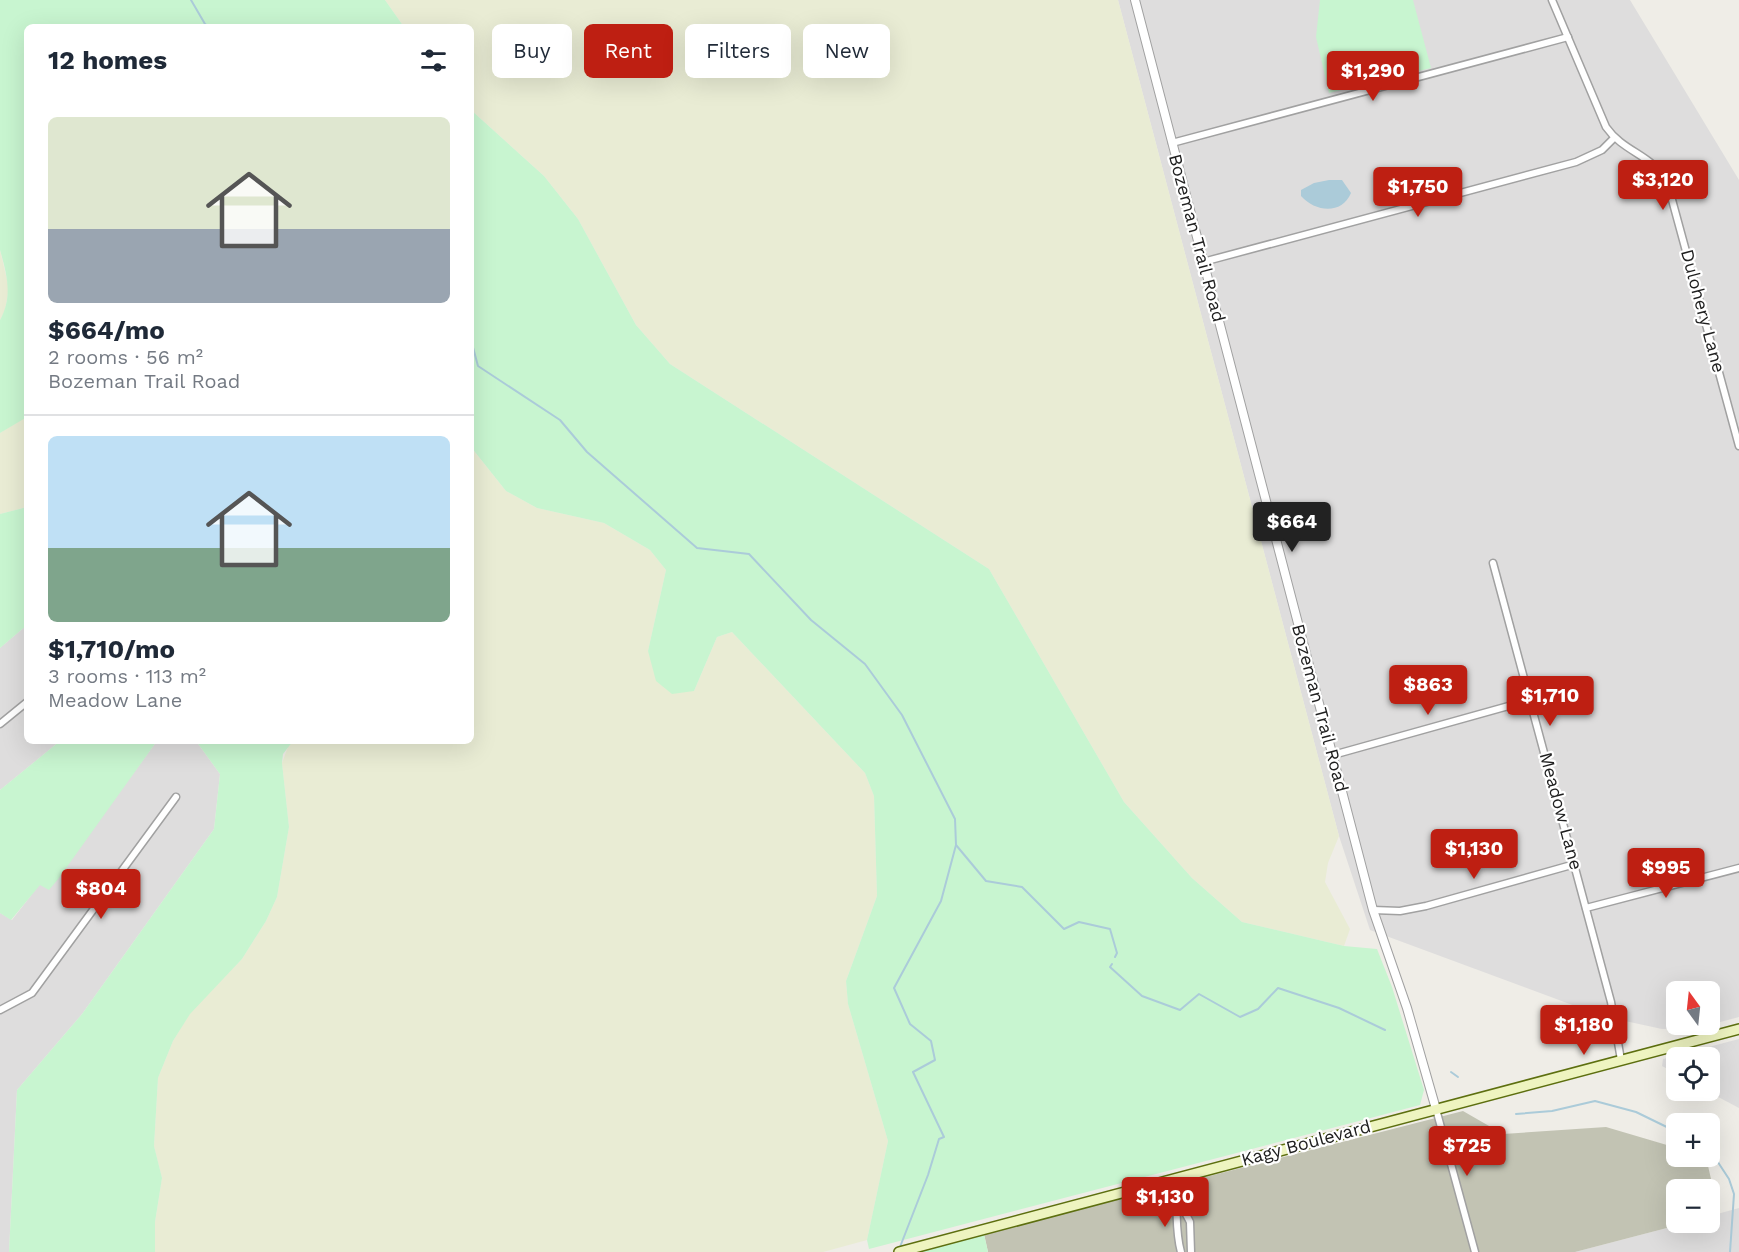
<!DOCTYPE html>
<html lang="en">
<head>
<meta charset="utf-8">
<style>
  :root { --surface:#fff; --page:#f6f6f7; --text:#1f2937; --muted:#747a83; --line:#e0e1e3; --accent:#be1f12 }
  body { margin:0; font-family:"Work Sans",sans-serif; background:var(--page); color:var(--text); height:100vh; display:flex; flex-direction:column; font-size:22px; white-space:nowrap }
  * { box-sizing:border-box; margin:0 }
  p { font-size:20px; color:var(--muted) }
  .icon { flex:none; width:33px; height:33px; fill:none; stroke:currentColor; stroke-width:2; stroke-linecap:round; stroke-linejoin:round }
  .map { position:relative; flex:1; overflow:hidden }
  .details { position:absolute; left:24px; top:24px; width:450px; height:720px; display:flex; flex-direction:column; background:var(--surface); border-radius:9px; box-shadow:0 6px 24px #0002 }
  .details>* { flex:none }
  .guide { position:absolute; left:492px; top:24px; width:570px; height:54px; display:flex; gap:12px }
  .needle { width:39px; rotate:345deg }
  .tools { position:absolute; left:1666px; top:981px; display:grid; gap:12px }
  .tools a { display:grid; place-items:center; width:54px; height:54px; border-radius:9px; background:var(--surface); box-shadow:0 6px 24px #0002; font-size:30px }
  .price { position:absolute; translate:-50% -51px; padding:0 14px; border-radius:6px; background:var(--accent); color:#fff; font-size:20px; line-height:39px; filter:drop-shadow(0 2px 3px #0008) }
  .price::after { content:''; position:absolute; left:50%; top:36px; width:18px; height:14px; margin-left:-9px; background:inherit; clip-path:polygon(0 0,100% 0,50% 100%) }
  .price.on { background:#222; color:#fff }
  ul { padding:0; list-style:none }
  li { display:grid; align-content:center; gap:12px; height:318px; padding:0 24px }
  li+li { border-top:2px solid var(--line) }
  li span { display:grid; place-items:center; height:186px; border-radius:9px; color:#555 }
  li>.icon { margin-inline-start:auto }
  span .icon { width:108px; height:108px; fill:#fffc; stroke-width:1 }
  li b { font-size:26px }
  h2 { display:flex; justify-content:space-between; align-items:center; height:72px; padding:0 24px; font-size:26px }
  .tag { padding:0 21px; border-radius:9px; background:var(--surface); box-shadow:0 6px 24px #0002; font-size:21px; line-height:54px }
  .tag.on { background:var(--accent); color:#fff }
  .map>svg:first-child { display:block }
  .residential { fill:#dedddd; fill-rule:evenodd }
  .construction { fill:#c2c3b3 }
  .farmland { fill:#e9ecd4 }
  .park { fill:#c8f5d0 }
  .water { fill:#abcbd9 }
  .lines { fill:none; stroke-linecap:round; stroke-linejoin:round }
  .stream { stroke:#abcbd9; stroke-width:2 }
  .minor-casing { stroke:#a1a1a1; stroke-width:9 }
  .tertiary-casing { stroke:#a1a1a1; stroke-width:10 }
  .secondary-casing { stroke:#5d6f0f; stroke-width:12 }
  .minor { stroke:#fff; stroke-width:6 }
  .tertiary { stroke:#fff; stroke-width:8 }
  .secondary { stroke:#eef4c0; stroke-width:9 }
  .labels { text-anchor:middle; stroke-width:4.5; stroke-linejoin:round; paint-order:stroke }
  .street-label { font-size:18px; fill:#202020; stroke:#fff }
</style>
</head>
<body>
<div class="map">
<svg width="1739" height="1252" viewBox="0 0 1739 1252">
  <rect width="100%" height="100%" fill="#efede7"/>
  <g class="residential">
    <path d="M 1118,0 L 1630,0 L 1670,66 L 1739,180 L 1739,1017 L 1694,1029 L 1662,1029 L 1602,1016 L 1370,930 L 1339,836 ZM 1677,992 L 1710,992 L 1710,1024 L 1677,1024 Z"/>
    <path d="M 27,625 L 27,741 L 60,741 L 0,790 L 0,648 Z"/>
    <path d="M 157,741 L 196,741 L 220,774 L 214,829 L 82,1014 L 17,1090 L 9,1252 L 0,1252 L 0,913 L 12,920 L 40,884 L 49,889 Z"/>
    <path d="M 1739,1039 L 1739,1108 L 1707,1091 L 1710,1090 L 1710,1058 L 1677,1058 L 1677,1074 L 1662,1066 L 1663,1059 Z"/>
    <path d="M 1739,1208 L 1739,1252 L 1575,1252 L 1686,1223 L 1710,1222 L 1710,1216 Z"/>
  </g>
  <path class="construction" d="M 1463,1111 L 1503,1134 L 1606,1127 L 1677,1148 L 1677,1156 L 1706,1157 L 1719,1214 L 1710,1216 L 1710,1190 L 1677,1190 L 1677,1222 L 1686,1223 L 1575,1252 L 988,1252 L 984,1234 Z"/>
  <g class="farmland">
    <path d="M 385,0 L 1118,0 L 1339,836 L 1328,863 L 1325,882 L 1350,929 L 1344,946 L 1242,922 L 1192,878 L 1124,802 L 989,569 L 670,364 L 636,325 L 578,219 L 544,176 L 471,110 L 471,27 L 404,27 Z"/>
    <path d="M 0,250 L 9,288 L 5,310 L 0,320 Z"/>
    <path d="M 25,417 L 27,417 L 27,507 L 0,514 L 0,433 Z"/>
    <path d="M 471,447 L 506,491 L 537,508 L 604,523 L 650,550 L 666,570 L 648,651 L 694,691 L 717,637 L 732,632 L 865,773 L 874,796 L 877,896 L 846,981 L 848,1004 L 888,1141 L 867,1240 L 823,1252 L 155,1252 L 155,1222 L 162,1178 L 154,1146 L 158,1078 L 173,1041 L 190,1013 L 242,959 L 266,921 L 277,897 L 289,827 L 282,763 L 289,744 L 293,741 L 471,741 Z"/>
  </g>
  <g class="park">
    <path d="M 0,0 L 385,0 L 404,27 L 27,27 L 27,417 L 0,433 L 0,320 C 13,296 7,275 0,250 Z"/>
    <path d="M 1320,0 L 1413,0 L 1431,68 L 1329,93 L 1316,37 Z"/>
    <path d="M 471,110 L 544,176 L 578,219 L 636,325 L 670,364 L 989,569 L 1124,802 L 1192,878 L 1242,922 L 1344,946 L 1377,949 L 1392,987 L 1424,1090 L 1420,1105 L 869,1249 L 867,1240 L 888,1141 L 848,1004 L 846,981 L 877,896 L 874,796 L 865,773 L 732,632 L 717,637 L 694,691 L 672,694 L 656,681 L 648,651 L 666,570 L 650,550 L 604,523 L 537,508 L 506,491 L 471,447 Z"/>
    <path d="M 27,507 L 27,625 L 0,648 L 0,514 Z"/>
    <path d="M 60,741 L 157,741 L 59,878 L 49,890 L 40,885 L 11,920 L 0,913 L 0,790 Z"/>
    <path d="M 196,741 L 293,741 L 283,754 L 282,763 L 289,827 L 277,897 L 266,921 L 242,959 L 190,1014 L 173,1041 L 158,1078 L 154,1146 L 162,1178 L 155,1222 L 155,1252 L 9,1252 L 17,1090 L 82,1014 L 214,829 L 220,774 Z"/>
    <path d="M 984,1234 L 988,1252 L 917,1252 Z"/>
  </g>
  <path class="water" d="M 1329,180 L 1342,180 L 1351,193 C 1342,215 1315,212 1301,196 L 1301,190 L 1314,183 Z"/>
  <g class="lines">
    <g class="stream">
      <path d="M 191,0 L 205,24 L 210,27"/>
      <path d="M 471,340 L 478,366 L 560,420 L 587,452 L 697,548 L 749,554 L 811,620 L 865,664 L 902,715 L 955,819 L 956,845 L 941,901 L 894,988 L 910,1024 L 931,1041 L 935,1060 L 913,1072 L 944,1137 L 939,1139 L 928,1175 L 900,1247"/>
      <path d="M 956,845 L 986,881 L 1022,887 L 1064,929 L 1079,922 L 1110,929 L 1117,953 L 1115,957"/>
      <path d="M 1112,964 L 1110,967 L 1142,996 L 1180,1010 L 1199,994 L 1240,1017 L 1258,1009 L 1278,988 L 1339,1008 L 1385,1030"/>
      <path d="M 1451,1072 L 1458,1077"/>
      <path d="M 1516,1114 L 1552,1111 L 1595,1101 L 1636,1112 L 1677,1132"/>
      <path d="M 1710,1150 L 1729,1179 L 1734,1194 L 1730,1252"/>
    </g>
    <g class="minor-casing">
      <g id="minor">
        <path d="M 1552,0 L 1606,127 C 1625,154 1654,154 1668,185 L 1739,446"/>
        <path d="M 1172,143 L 1568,37"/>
        <path d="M 1203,262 L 1576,162 L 1602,150 L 1614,138"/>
        <path d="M 1493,563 L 1611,1002 L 1621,1060"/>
        <path d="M 0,724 L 27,702"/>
        <path d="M 1333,755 L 1530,700"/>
        <path d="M 1586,908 L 1739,868"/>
        <path d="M 1373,910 L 1400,911 L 1426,906 L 1575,864"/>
        <path d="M 0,1010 L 32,993 L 176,797"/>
        <path d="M 1436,1109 L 1475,1252"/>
        <path d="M 1173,1179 C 1179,1204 1174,1228 1181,1252"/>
        <path d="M 1178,1199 L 1190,1222 L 1191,1252"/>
      </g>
    </g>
    <g class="tertiary-casing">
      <path id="tertiary" d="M 1135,0 L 1373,910 L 1407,1008 L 1436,1109"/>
    </g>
    <g class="secondary-casing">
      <path id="secondary" d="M 899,1252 L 1739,1029"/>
    </g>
    <use href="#minor" class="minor"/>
    <use href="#tertiary" class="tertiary"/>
    <use href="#secondary" class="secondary"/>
  </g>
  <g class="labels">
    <g class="street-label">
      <text transform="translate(1197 238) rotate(75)" y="6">Bozeman Trail Road</text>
      <text transform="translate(1703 311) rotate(75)" y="6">Dulohery Lane</text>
      <text transform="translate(1320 708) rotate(75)" y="6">Bozeman Trail Road</text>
      <text transform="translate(1561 811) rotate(75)" y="6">Meadow Lane</text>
      <text transform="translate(1306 1143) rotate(-15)" y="6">Kagy Boulevard</text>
    </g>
  </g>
</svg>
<div class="tools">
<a><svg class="needle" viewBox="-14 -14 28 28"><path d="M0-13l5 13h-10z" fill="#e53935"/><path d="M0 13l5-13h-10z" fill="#747a83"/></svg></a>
<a><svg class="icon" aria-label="locate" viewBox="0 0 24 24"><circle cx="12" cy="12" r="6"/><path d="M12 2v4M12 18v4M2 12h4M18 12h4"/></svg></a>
<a>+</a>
<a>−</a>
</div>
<b class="price" style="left:1373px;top:102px">$1,290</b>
<b class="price" style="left:1663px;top:211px">$3,120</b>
<b class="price" style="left:1418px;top:218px">$1,750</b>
<b class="price on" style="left:1292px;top:553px">$664</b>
<b class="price" style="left:1428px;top:716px">$863</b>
<b class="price" style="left:1550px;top:727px">$1,710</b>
<b class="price" style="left:1474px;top:880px">$1,130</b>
<b class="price" style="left:1666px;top:899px">$995</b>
<b class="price" style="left:101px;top:920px">$804</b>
<b class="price" style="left:1584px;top:1056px">$1,180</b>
<b class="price" style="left:1467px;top:1177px">$725</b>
<b class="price" style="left:1165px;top:1228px">$1,130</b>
<div class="guide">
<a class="tag">Buy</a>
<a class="tag on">Rent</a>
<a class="tag">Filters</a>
<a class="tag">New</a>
</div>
<section class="details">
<h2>12 homes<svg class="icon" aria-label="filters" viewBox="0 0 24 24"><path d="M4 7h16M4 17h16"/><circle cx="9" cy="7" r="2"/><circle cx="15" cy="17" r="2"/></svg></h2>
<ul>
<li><span style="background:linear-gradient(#dfe7d0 60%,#9aa5b1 0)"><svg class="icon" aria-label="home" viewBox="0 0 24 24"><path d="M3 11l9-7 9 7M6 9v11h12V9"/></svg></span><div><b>$664/mo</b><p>2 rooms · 56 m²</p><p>Bozeman Trail Road</p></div></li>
<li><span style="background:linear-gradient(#bfe0f5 60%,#7fa58c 0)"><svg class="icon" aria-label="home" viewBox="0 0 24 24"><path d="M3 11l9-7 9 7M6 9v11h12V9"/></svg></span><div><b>$1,710/mo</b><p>3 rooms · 113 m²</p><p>Meadow Lane</p></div></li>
</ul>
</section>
</div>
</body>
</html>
